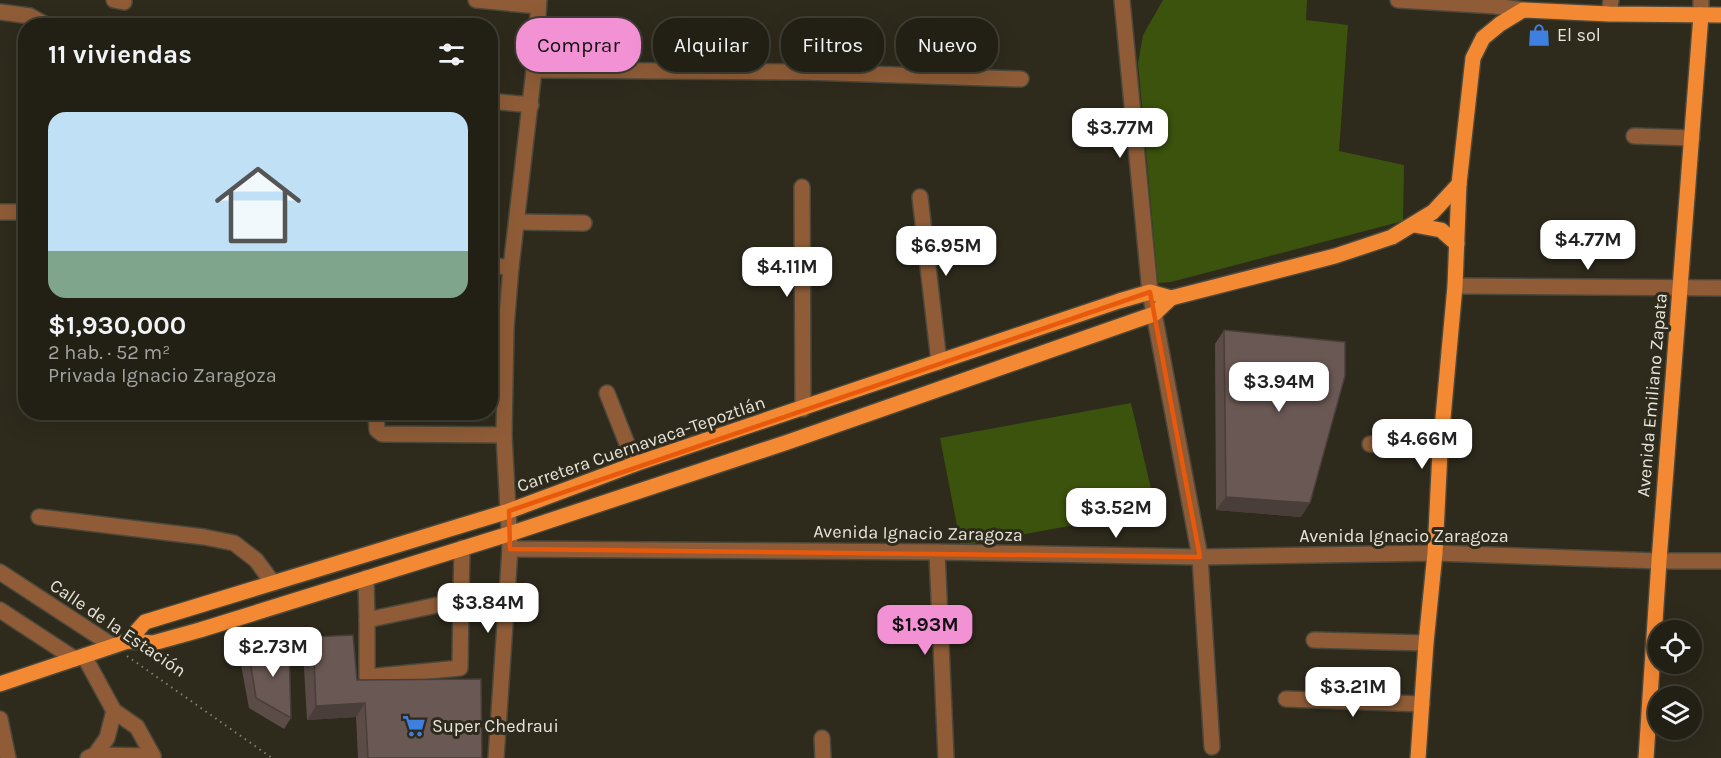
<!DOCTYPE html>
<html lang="es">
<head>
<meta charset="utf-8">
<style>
  :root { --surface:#222015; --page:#2a281e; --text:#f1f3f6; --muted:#a2a3a0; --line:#3f3e34; --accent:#f391d5 }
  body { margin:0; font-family:Karla,sans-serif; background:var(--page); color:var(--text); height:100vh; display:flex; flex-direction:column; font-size:22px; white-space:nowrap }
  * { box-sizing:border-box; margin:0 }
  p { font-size:20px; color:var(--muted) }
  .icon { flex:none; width:33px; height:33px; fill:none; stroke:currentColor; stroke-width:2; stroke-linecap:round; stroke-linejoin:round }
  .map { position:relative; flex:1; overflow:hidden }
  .drawer { position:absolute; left:18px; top:18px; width:480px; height:402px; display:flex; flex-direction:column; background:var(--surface); border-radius:24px; box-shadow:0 6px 24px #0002,0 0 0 2px var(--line) }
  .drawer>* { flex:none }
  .banner { position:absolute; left:516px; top:18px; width:570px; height:54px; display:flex; gap:12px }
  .fabs { position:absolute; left:1648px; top:620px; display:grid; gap:12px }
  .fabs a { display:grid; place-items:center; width:54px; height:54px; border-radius:50%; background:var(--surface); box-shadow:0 6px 24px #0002,0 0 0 2px var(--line); font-size:30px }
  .price { position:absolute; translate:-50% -51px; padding:0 14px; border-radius:12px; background:#fff; color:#222; font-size:20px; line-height:39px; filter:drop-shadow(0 2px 3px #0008) }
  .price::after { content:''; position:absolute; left:50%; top:36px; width:18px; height:14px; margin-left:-9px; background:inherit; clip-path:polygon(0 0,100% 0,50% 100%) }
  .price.on { background:var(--accent); color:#111 }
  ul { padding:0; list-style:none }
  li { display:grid; align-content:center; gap:12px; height:318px; padding:0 30px }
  li span { display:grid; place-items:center; height:186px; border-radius:18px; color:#555 }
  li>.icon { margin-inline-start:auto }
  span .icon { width:108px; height:108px; fill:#fffc; stroke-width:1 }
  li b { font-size:26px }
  h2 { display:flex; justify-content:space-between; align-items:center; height:72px; padding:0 30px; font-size:26px }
  .pill { padding:0 21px; border-radius:24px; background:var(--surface); box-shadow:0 6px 24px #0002,0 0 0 2px var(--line); font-size:21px; line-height:54px }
  .pill.on { background:var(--accent); color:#111 }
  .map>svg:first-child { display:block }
  .green { fill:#3b530c }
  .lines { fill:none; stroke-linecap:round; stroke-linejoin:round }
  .minor-casing { stroke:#4b483b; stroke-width:18 }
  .major-casing { stroke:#4b483b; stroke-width:18 }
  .path { stroke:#838075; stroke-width:2; stroke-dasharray:1.5 4.5; stroke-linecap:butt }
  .minor { stroke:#8f5c37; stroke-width:15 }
  .major { stroke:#f48934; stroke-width:15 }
  .wall { fill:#5b4c48 }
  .shaded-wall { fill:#4a3e3b }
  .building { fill:#6a5854; stroke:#4a3e3b; stroke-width:1.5 }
  .marked { fill:none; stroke:#e8590c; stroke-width:4.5; stroke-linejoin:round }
  .labels { text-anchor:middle; stroke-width:6; stroke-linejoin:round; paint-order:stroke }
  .poi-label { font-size:18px; fill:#e6e4db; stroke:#2e2a1c; text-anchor:start }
  .street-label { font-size:18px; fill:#e6e4db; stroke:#2e2a1c }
</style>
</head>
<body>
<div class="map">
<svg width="1721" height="758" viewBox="0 0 1721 758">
  <rect width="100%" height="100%" fill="#2e2a1c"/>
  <g class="green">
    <path d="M 1163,0 L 1307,0 L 1306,20 L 1348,25 L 1339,151 L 1404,165 L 1403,221 L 1171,282 L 1158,283 L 1138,63 L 1143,35 Z"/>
    <path d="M 1131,403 L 1156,510 L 961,546 L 940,438 Z"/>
  </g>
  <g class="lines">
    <g class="minor-casing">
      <g id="minor">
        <path d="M 114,0 L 124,2"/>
        <path d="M 476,0 L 538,6"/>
        <path d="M 1122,0 L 1150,292 L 1200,557 L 1212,747"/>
        <path d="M 1398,0 L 1495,6 L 1523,10"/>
        <path d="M 0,12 L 30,16 L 48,26"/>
        <path d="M 1609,14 L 1611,0"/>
        <path d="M 1701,15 L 1701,0"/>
        <path d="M 534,70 L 805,72 L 1021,79"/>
        <path d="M 490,101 L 531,105"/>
        <path d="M 1634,136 L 1692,138"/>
        <path d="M 802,187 L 803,409"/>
        <path d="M 920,197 L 939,362"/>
        <path d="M 0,212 L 26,212"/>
        <path d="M 517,222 L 584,223"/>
        <path d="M 490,266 L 511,267"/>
        <path d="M 1455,286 L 1721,288"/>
        <path d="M 607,393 L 635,464"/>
        <path d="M 376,412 L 377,430 L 382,434 L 504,435"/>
        <path d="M 1370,444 L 1440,451"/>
        <path d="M 39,517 L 204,537 L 234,543 L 256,560 L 273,583"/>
        <path d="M 510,549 L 937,552 L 1200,557 L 1435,553 L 1659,561 L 1721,561"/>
        <path d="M 937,552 L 946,758"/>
        <path d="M 0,572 L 113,646"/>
        <path d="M 366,578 L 367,620 L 461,600 L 462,548"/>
        <path d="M 0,610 L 75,659"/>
        <path d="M 367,620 L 367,677 L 460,668 L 461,600"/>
        <path d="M 1314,640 L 1426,643"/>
        <path d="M 84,656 L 114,711 L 137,727 L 153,756"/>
        <path d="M 1286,699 L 1422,704"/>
        <path d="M 0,719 L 8,758"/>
        <path d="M 822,738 L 823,758"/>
        <path d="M 95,755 L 107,738 L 114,711"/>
        <path d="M 88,758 L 95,755 L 153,756 L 153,758"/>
        <path d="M 496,758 L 510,549 L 504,435 L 506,328 L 511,267 L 534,70 L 539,0"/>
      </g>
    </g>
    <g class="major-casing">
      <g id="major">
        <path d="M 1414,225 L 1441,230 L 1457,244"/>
        <path d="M 128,641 L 145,622 L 509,511 L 635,464 L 1119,301 L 1150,292 L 1171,298 L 1335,256 L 1392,237 L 1433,212 L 1459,184 L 1473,58 L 1483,38 L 1500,24 L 1523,10 L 1609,14 L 1721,15"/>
        <path d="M 0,684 L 128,641 L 153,643 L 200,630 L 509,534 L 788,442 L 1154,314 L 1171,298"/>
        <path d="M 1418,758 L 1426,643 L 1435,553 L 1440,451 L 1455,286 L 1459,184"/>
        <path d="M 1646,758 L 1659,561 L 1701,15"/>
      </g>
    </g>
    <path class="path" d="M 127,656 L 272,758"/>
    <use href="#minor" class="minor"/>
    <use href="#major" class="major"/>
  </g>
  <g class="wall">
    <path d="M 1224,330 L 1301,517 L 1216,510 L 1215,344 Z"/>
    <path d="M 313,637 L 357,680 L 482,758 L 358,758 L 356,717 L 307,720 L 303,651 Z"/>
    <path d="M 249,654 L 291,718 L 284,729 L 249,708 L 241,665 Z"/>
  </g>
  <g class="shaded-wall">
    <path d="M 1226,497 L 1310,503 L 1301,517 L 1216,510 Z"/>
    <path d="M 365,703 L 356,717 L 307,720 L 316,706 Z"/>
  </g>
  <g class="building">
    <path d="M 1224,330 L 1345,342 L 1345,376 L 1310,503 L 1226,497 Z"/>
    <path d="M 353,635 L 357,680 L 481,679 L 482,758 L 368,758 L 365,703 L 316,706 L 313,637 Z"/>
    <path d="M 289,645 L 291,718 L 256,698 L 249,654 Z"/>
  </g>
  <path class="marked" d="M 1150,292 L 1200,557 L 510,549 L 509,511 Z"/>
  <defs>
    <g id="shop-bare" transform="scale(1.8)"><path d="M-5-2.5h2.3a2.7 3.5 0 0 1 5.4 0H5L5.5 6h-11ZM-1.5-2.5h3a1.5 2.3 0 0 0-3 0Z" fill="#3f7fe0" stroke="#2e2a1c" stroke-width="2.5" paint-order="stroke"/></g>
    <g id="supermarket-bare" transform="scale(1.8)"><path d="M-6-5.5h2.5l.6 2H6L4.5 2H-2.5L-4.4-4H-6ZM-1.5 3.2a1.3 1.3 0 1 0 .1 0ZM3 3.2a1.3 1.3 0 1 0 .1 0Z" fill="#3f7fe0" stroke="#2e2a1c" stroke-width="2.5" paint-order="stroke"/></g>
  </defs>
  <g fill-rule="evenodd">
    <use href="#shop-bare" x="1539" y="35"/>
    <use href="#supermarket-bare" x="414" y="726"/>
  </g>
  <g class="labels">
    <g class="poi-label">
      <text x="1557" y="41">El sol</text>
      <text x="432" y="732">Super Chedraui</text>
    </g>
    <g class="street-label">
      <text transform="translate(1652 395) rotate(-85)" y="6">Avenida Emiliano Zapata</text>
      <text transform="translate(641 444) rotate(-19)" y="6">Carretera Cuernavaca-Tepoztlán</text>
      <text transform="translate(918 533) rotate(1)" y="6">Avenida Ignacio Zaragoza</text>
      <text x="1404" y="542">Avenida Ignacio Zaragoza</text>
      <text transform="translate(118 628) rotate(34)" y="6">Calle de la Estación</text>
    </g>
  </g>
</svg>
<div class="fabs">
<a><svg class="icon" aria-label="locate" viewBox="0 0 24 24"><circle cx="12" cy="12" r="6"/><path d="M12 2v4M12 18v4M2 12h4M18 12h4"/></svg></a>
<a><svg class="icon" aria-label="layers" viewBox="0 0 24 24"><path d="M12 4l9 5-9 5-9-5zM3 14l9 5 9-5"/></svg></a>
</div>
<b class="price" style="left:1120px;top:159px">$3.77M</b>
<b class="price" style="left:1588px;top:271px">$4.77M</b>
<b class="price" style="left:946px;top:277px">$6.95M</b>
<b class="price" style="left:787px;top:298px">$4.11M</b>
<b class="price" style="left:1279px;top:413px">$3.94M</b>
<b class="price" style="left:1422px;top:470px">$4.66M</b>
<b class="price" style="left:1116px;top:539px">$3.52M</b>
<b class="price" style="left:488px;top:634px">$3.84M</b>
<b class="price on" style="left:925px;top:656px">$1.93M</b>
<b class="price" style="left:273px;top:678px">$2.73M</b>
<b class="price" style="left:1353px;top:718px">$3.21M</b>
<div class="banner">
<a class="pill on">Comprar</a>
<a class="pill">Alquilar</a>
<a class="pill">Filtros</a>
<a class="pill">Nuevo</a>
</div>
<section class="drawer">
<h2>11 viviendas<svg class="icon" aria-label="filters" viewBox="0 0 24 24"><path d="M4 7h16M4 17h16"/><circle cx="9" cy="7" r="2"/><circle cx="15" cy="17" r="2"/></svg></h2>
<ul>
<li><span style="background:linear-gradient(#bfe0f5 75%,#7fa58c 0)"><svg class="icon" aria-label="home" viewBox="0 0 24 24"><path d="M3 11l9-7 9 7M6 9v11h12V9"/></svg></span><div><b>$1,930,000</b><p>2 hab. · 52 m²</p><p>Privada Ignacio Zaragoza</p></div></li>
</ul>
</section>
</div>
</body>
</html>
